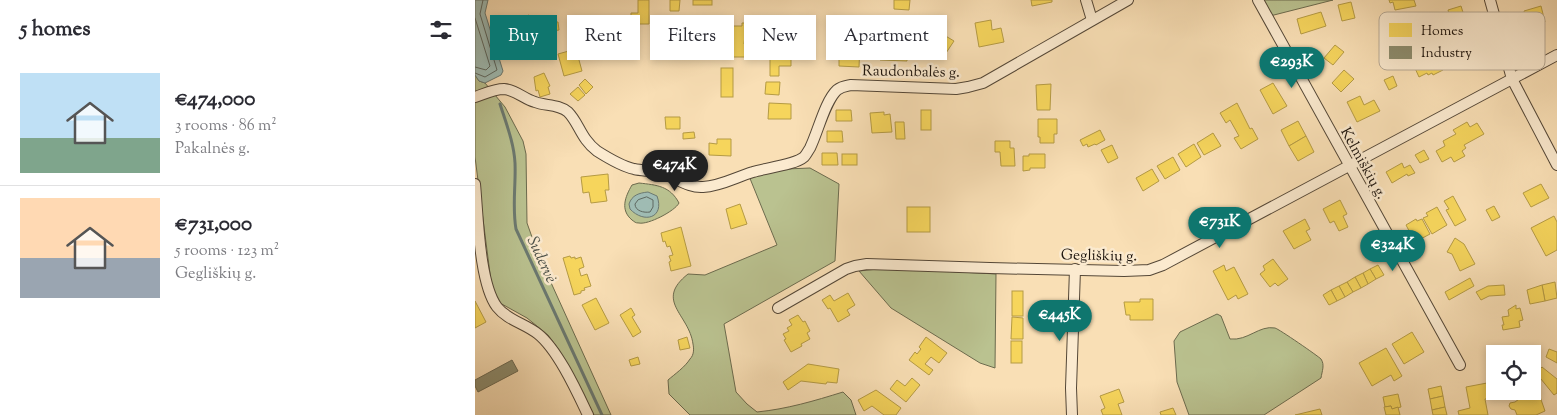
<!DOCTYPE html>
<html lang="en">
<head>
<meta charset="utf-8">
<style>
  :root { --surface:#fff; --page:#f7f7f7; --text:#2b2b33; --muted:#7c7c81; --line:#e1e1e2; --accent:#0f766e }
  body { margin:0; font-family:"Sorts Mill Goudy",serif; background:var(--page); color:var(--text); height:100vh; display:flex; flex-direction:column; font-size:19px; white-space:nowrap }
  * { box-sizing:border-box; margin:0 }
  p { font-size:16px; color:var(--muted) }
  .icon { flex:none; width:28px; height:28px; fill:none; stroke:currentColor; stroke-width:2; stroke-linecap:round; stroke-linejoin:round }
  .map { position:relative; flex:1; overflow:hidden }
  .panel { display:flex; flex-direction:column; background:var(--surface); width:475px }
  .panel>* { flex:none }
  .banner { position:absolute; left:15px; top:15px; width:475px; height:45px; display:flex; gap:10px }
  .buttons { position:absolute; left:1011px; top:345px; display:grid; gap:10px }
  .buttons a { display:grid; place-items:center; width:55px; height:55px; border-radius:0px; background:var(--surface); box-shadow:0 2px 8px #0003; font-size:25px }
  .price { position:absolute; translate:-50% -42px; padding:0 11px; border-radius:18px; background:var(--accent); color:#fff; font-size:16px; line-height:32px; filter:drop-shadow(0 1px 2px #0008) }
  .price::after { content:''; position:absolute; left:50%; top:30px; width:15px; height:11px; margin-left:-8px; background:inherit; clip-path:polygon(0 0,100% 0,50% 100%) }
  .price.selected { background:#222; color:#fff }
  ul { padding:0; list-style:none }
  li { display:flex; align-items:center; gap:15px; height:125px; padding:0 20px }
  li+li { border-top:1px solid var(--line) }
  li span { display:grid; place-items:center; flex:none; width:140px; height:100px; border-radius:0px; color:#555 }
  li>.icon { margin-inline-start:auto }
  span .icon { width:60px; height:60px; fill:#fffc; stroke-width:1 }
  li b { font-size:21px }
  h2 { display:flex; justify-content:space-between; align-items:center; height:60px; padding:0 20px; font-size:21px }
  .tag { padding:0 18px; border-radius:0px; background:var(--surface); box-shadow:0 2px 8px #0003; font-size:18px; line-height:45px }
  .tag.selected { background:var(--accent); color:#fff }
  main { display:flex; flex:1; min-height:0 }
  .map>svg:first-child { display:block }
  .green { fill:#bac290; stroke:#6c6b4e }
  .water { fill:#9fbcb4; stroke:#6b7971 }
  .homes { fill:#f6d55c; stroke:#b59b44 }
  .industry { fill:#8c8c6e; stroke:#6b6851 }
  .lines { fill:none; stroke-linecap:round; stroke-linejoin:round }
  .shore { stroke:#5e6860; stroke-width:1 }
  .stream { stroke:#6b7971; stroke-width:3 }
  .minor-casing { stroke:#544737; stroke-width:12 }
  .minor { stroke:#fbeacf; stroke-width:10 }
  .labels { text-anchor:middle; stroke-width:5; stroke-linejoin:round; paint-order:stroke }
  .street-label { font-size:15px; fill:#1d140d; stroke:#fbeacf }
  .water-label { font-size:16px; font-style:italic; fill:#4a4f47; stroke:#fbeacf }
  .key { fill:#fbeacf; stroke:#b8aa95; stroke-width:1 }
  .key-label { font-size:14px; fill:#1d140d }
</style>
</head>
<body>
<main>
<section class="panel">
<h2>5 homes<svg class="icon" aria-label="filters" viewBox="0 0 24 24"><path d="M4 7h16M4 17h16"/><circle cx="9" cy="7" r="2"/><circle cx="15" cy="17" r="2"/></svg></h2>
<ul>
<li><span style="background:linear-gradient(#bfe0f5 65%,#7fa58c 0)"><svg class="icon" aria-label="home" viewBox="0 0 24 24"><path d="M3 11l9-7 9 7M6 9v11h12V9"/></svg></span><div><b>€474,000</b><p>3 rooms · 86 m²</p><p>Pakalnės g.</p></div></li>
<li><span style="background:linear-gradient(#ffd9b3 60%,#9aa5b1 0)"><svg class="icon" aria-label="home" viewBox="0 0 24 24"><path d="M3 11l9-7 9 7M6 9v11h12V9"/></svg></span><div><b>€731,000</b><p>5 rooms · 123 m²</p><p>Gegliškių g.</p></div></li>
</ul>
</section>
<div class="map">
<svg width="1082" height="415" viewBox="0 0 1082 415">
  <rect width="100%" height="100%" fill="#f9dfb5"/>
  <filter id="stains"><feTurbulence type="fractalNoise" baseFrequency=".004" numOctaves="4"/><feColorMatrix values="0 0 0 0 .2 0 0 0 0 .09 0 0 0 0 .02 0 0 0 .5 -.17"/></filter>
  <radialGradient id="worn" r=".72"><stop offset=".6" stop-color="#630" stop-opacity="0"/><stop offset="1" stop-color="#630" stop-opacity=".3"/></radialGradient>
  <g class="green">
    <path d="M 787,0 L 858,0 L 795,16 Z"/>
    <path d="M 0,75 L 4,81 L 10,83 L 30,107 L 48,141 L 51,154 L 52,223 L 63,254 L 136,415 L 119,415 L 84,350 L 73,335 L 52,318 L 25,303 L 17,289 L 0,157 Z"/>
    <path d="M 335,168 L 364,184 L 360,261 L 249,324 L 261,392 L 272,404 L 282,412 C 312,409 339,401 368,392 L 376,400 L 381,415 L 215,415 L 194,394 L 193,380 C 200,374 210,367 215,359 C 219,355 219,349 218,344 C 214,314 179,301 213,274 L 230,275 L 302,245 L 274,176 L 311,169 Z"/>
    <path d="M 164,183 C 182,185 195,186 204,203 C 200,211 173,225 164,223 C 160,223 160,222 157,220 C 145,210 150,197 157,185 Z"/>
    <path d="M 412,268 L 521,274 L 520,368 L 505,363 L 416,308 L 384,271 Z"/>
    <path d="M 742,314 L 746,316 L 755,339 C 773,341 784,325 800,328 C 804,329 843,356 846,359 C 850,365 847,371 846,378 L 789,415 L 714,415 L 702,382 L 699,341 L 705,332 Z"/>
  </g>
  <g class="water">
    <path d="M 0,0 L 13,0 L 10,13 L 28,71 L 26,75 L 10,83 L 4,81 L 0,75 Z"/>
    <path d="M 173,192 L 182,196 C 190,218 169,224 155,209 L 154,204 C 157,195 164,193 173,192 Z"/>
  </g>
  <g class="homes">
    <path d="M 163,0 L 174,0 L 174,24 L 156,24 L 156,13 L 163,13 Z"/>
    <path d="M 195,0 L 205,0 L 204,11 L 195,11 Z"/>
    <rect x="218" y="0" width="19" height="5"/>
    <path d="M 419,0 L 435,0 L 434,10 L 419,9 Z"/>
    <path d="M 556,0 L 577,0 L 577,2 L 557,6 Z"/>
    <path d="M 914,0 L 939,0 L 941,6 L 920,10 L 918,2 L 915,3 Z"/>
    <path d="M 876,2 L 880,18 L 867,21 L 863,5 Z"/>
    <path d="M 986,6 L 991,22 L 988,22 L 990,29 L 970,34 L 965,16 L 974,14 L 973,10 Z"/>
    <path d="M 1066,6 L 1070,22 L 1053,26 L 1049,11 Z"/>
    <path d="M 846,12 L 851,26 L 826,34 L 822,19 Z"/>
    <path d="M 54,15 L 55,22 L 58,21 L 61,32 L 51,34 L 48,23 L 51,23 L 49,17 Z"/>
    <path d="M 453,16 L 469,25 L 464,32 L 479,41 L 471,53 L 455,42 L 458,36 L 445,28 Z"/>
    <path d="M 80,19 L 81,22 L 83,22 L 84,30 L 78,31 L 76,23 L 78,22 L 78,20 Z"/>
    <rect x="377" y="20" width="13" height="12"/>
    <path d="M 516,20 L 517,30 L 526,28 L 529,42 L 504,47 L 500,23 Z"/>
    <path d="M 267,23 L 280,23 L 280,35 L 270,35 L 269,44 L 272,44 L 272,57 L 254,57 L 255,26 L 267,26 Z"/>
    <path d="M 119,29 L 121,36 L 99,43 L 97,36 Z"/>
    <path d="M 74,32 L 78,48 L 71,49 L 70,46 L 66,47 L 65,43 L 67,42 L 65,34 Z"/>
    <path d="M 406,36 L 424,37 L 424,47 L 432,47 L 432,61 L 405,60 Z"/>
    <path d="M 297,43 L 301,50 L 316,50 L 316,66 L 304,66 L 304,76 L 295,76 L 295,59 L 288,47 Z"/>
    <path d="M 364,43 L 385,44 L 384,67 L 364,66 Z"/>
    <path d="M 860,45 L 869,52 L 858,65 L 849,58 Z"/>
    <path d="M 101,49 L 107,71 L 89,76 L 83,54 Z"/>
    <path d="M 958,50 L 968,70 L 958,75 L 957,73 L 953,75 L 952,73 L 944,77 L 939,66 L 950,60 L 947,56 Z"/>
    <rect x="246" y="68" width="12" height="29"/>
    <path d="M 869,70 L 879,79 L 866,92 L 857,83 Z"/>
    <path d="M 69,73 L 75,86 L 73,87 L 75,94 L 65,97 L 63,90 L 61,91 L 59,77 Z"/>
    <path d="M 918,76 L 922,86 L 914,90 L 909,80 Z"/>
    <path d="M 110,79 L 118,87 L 111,94 L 104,85 Z"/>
    <path d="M 291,82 L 305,82 L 304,95 L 290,94 Z"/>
    <path d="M 798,83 L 812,106 L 798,114 L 785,90 Z"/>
    <path d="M 576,84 L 575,110 L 562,110 L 561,85 Z"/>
    <path d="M 103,87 L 110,95 L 103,101 L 95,94 Z"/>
    <path d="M 885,96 L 889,105 L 899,100 L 905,111 L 882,122 L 872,102 Z"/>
    <path d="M 294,103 L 316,104 L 316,119 L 293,119 Z"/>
    <path d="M 762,103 L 775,129 L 777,128 L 783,139 L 766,149 L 759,138 L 764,136 L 755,120 L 751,123 L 745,113 Z"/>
    <path d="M 361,110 L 376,110 L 377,121 L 361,121 Z"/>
    <rect x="446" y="110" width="10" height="20"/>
    <path d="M 409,112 L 409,115 L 415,114 L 417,132 L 397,133 L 395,113 Z"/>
    <path d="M 190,117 L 205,117 L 205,129 L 191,129 Z"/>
    <path d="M 563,119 L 582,119 L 582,134 L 579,134 L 579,143 L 565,143 L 565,137 L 563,137 Z"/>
    <path d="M 823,121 L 831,136 L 814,146 L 806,130 Z"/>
    <path d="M 420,122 L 429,122 L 430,139 L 421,139 Z"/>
    <path d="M 992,122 L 995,127 L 1002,123 L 1009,134 L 989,145 L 991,148 L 987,151 L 990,156 L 979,162 L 976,157 L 967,162 L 961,151 L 970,146 L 968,141 L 981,134 L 978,130 Z"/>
    <path d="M 625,130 L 630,140 L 621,145 L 620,144 L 613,147 L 612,144 L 608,146 L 605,140 Z"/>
    <path d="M 352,131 L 367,131 L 368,142 L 352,142 Z"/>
    <path d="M 219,132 L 220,138 L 208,139 L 208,133 Z"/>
    <path d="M 738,133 L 746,146 L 729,155 L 722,143 Z"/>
    <path d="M 831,136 L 839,152 L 823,161 L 814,146 Z"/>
    <path d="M 242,139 L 256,139 L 256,156 L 234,155 L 234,143 L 242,144 Z"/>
    <path d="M 520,141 L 535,141 L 535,148 L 539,148 L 540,166 L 526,166 L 525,152 L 520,152 Z"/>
    <path d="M 719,144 L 726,157 L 711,167 L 703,154 Z"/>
    <path d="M 637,145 L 643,158 L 633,163 L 626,150 Z"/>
    <path d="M 949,150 L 954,159 L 945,163 L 940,155 Z"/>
    <path d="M 347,153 L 362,153 L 363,165 L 347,165 Z"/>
    <rect x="367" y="154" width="15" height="11"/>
    <path d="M 554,154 L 570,154 L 570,168 L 555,168 L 555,170 L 548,171 L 548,156 L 554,156 Z"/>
    <path d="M 698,157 L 705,170 L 690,179 L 682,166 Z"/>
    <path d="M 927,163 L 929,168 L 935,165 L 940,173 L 933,176 L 932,174 L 917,183 L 911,172 Z"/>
    <path d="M 677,169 L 684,181 L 668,191 L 661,178 Z"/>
    <path d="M 133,174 L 134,190 L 130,190 L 132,201 L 116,203 L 114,192 L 108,193 L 106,177 Z"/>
    <path d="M 1066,184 L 1074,198 L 1056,207 L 1048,193 Z"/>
    <path d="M 978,196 L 991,220 L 980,226 L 971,210 L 974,209 L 969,201 Z"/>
    <path d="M 865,200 L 872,214 L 868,216 L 873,227 L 864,231 L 859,221 L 855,223 L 848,209 Z"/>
    <path d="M 265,204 L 272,224 L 256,229 L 251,209 Z"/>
    <path d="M 1019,206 L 1025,217 L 1017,221 L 1011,210 Z"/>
    <rect x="432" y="207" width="23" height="25"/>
    <path d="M 962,207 L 972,225 L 957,234 L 948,218 L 953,216 L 951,213 Z"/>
    <path d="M 1079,216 L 1082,222 L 1082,250 L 1071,256 L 1056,228 Z"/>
    <path d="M 830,219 L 835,229 L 831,231 L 836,240 L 819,249 L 808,231 Z"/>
    <path d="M 941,219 L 942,221 L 947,219 L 955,234 L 940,242 L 931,225 Z"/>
    <path d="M 206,227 L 216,266 L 196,271 L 194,262 L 196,261 L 194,256 L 198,255 L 195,246 L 192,247 L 190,241 L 188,242 L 186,233 Z"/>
    <path d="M 980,238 L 989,244 L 1000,264 L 985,271 L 977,254 L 972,252 Z"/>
    <path d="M 95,256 L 96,258 L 100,257 L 100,259 L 106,257 L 109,267 L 104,269 L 106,276 L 112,274 L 116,286 L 109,288 L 110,290 L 106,291 L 106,293 L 99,295 L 88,258 Z"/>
    <path d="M 798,259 L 813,279 L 803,286 L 800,283 L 795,287 L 785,274 L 790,270 L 788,266 Z"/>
    <path d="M 749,265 L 751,271 L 759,267 L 773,294 L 763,299 L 761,295 L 753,300 L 738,271 Z"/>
    <path d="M 903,265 L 909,275 L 901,279 L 895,269 Z"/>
    <path d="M 895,269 L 901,279 L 893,284 L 888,273 Z"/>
    <path d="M 888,273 L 893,284 L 886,288 L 880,277 Z"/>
    <path d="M 880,277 L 886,288 L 878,292 L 872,282 Z"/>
    <path d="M 995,278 L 999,286 L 974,300 L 970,292 Z"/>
    <path d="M 872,282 L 878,292 L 870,297 L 864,286 Z"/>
    <path d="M 1080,282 L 1082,298 L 1070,301 L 1067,285 Z"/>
    <path d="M 1029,285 L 1030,295 L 1014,296 L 1006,300 L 1001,292 L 1013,286 Z"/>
    <path d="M 1067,285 L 1070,301 L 1055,304 L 1052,290 Z"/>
    <path d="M 864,286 L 870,297 L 862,301 L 856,290 Z"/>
    <path d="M 856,290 L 862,301 L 854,305 L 848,295 Z"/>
    <rect x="537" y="291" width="11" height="25"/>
    <path d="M 373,293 L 380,305 L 372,310 L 375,315 L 363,322 L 355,308 L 353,309 L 347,300 L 355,295 L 359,301 Z"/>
    <path d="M 121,298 L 134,323 L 120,330 L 107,305 Z"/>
    <path d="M 665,299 L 678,299 L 678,320 L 655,320 L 655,315 L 651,315 L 649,302 L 665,302 Z"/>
    <path d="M 0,301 L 11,322 L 0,328 Z"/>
    <path d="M 1041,305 L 1041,309 L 1045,308 L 1048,320 L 1044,321 L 1045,327 L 1028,330 L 1027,325 L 1029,325 L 1027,317 L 1034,316 L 1033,310 Z"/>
    <path d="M 156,308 L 160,315 L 157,317 L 166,332 L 158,337 L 145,315 Z"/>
    <path d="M 323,315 L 328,322 L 330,321 L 335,331 L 332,333 L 335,339 L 326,344 L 327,346 L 316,352 L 309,340 L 311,339 L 308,334 L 314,331 L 312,328 L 317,325 L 314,320 Z"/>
    <path d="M 537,317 L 548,318 L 548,339 L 536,339 Z"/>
    <path d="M 937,332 L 949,352 L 929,364 L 917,344 Z"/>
    <path d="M 212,337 L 215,348 L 205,350 L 203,340 Z"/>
    <path d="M 451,337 L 472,353 L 464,363 L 456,357 L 450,364 L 458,370 L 454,375 L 434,360 L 440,352 L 442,354 L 446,349 L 444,347 Z"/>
    <rect x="536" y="341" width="11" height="22"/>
    <path d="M 911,348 L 927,376 L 919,381 L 916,375 L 897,386 L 884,363 Z"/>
    <path d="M 1074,349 L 1082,352 L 1082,363 L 1071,357 Z"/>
    <path d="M 163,357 L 165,364 L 156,366 L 154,360 Z"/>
    <path d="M 333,364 L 364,369 L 362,383 L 352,382 L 351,384 L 326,381 L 313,390 L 308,382 Z"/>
    <path d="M 1067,367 L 1082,379 L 1082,393 L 1079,395 L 1061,373 Z"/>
    <path d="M 437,378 L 445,385 L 431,402 L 415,389 L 422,380 L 430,386 Z"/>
    <path d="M 1012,383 L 1015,398 L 1010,399 L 1013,415 L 984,415 L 983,411 L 995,408 L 991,387 Z"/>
    <path d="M 1058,385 L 1063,391 L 1070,411 L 1061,415 L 1042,415 L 1040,410 L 1036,409 L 1034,406 L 1035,403 L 1040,402 L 1047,397 L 1042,391 L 1058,391 Z"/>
    <path d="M 966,386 L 968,396 L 955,399 L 953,389 Z"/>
    <path d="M 644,389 L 649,402 L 643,404 L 647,415 L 628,415 L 626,410 L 630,408 L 625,396 Z"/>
    <path d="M 401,390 L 426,408 L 421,415 L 409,415 L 397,406 L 389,411 L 383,400 Z"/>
    <path d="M 923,394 L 926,407 L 917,409 L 916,406 L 910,407 L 908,397 Z"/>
    <path d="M 968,396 L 970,407 L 957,410 L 955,399 Z"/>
    <path d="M 916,406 L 917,409 L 923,407 L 925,415 L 911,415 L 909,407 Z"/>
    <path d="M 970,407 L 972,415 L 958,415 L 957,410 Z"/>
    <path d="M 698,408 L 701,415 L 686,415 L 685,412 Z"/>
    <path d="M 845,409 L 847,415 L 820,415 Z"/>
  </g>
  <path class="industry" d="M 37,360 L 43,371 L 3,392 L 0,386 L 0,380 Z"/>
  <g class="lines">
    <g class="shore">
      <path d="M 0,18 L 15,66 L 11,70 L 0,67"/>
      <path d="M 0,73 L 10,77 L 22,70 L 5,14 L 8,0"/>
      <path d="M 172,197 L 178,200 L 178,207 L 175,212 C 169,213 160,211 160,204 L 163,200 Z"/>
    </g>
    <path class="stream" d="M 25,104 C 31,123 39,143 40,163 C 41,185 37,207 41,229 L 127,415"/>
    <g class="minor-casing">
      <g id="minor">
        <path d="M 611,0 L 617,20"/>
        <path d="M 783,0 L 985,365"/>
        <path d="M 1015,0 L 1037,79 L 1082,165"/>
        <path d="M 0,97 C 9,94 19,89 29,89 C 41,90 49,99 60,102 C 70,106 84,104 93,112 C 104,123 106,139 122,151 C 133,158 146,166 159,169 C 169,171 179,171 189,174 C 202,178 213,188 228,187 C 246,186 261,177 278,172 C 290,168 320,165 329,157 C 331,155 333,151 335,148 C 343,132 350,101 362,90 C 367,86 371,86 376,85 L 481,89 L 493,87 L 508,83 L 653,0"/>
        <path d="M 0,184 C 3,215 4,283 22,307 C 32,320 51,324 63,334 C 83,350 102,392 113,415"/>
        <path d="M 303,308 L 371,269 L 380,266 L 392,264 L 515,268 L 649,271 L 674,270 L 688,265 L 1082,55"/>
        <path d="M 597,415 L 596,388 L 600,269"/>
      </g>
    </g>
    <use href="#minor" class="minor"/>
  </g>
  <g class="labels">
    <g class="street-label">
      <text transform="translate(436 71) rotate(1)" y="5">Raudonbalės g.</text>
      <text transform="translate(889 163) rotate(61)" y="5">Kelmiškių g.</text>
      <text transform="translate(624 255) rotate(1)" y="5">Gegliškių g.</text>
    </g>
    <g class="water-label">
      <text transform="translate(68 259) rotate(65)" y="6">Sudervė</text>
    </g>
  </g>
  <rect x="904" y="12" width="166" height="58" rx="8" class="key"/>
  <rect x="914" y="23" width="23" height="14" fill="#f6d55c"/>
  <rect x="914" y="46" width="23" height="13" fill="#8c8c6e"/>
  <g class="key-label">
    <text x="946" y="35">Homes</text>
    <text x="946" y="57">Industry</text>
  </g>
  <rect width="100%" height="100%" filter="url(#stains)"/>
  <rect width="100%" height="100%" fill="url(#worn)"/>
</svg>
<div class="buttons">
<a><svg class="icon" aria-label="locate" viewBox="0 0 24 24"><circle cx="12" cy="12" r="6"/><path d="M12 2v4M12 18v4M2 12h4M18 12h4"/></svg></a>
</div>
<b class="price" style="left:817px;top:89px">€293K</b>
<b class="price selected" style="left:200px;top:192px">€474K</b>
<b class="price" style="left:745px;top:249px">€731K</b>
<b class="price" style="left:918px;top:272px">€324K</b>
<b class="price" style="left:585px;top:342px">€445K</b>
<div class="banner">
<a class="tag selected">Buy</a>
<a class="tag">Rent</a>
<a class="tag">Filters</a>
<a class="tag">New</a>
<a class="tag">Apartment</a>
</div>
</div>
</main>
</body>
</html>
